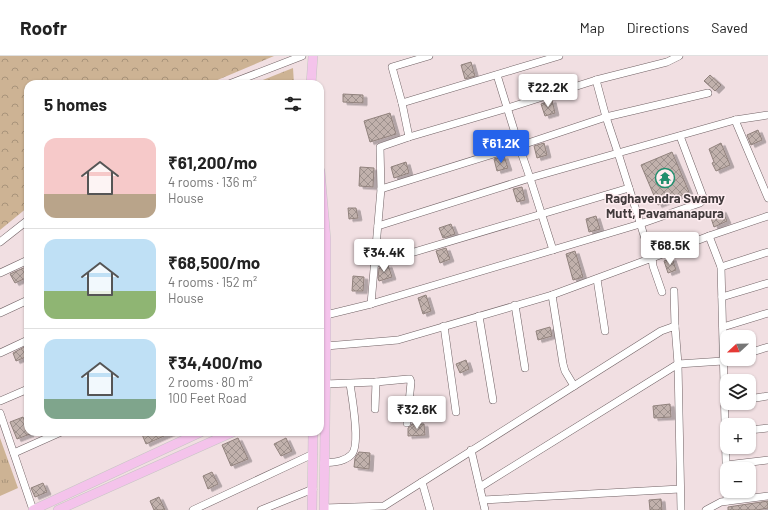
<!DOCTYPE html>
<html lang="en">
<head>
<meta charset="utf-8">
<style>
  :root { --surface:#fff; --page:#f6f6f6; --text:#222; --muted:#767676; --line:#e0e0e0; --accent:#2563eb }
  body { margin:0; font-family:Barlow,sans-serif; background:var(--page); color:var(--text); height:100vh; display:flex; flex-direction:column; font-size:15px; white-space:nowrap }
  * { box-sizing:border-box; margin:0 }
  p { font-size:13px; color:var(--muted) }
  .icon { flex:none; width:22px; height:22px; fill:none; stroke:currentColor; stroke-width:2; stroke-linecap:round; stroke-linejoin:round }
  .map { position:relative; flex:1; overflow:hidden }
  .side { position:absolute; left:24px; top:24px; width:300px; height:356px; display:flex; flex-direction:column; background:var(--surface); border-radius:12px; box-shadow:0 1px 3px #0004 }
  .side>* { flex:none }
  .needle { width:26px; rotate:248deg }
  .tools { position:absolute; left:720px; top:274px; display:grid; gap:8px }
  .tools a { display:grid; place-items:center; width:36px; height:36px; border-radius:8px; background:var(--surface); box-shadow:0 1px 3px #0004; font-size:20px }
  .price { position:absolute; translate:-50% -34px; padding:0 9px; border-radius:4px; background:#fff; color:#222; font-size:13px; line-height:26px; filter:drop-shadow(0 1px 2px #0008) }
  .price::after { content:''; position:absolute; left:50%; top:24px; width:12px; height:9px; margin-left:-6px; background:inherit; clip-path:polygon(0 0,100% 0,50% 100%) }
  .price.selected { background:var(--accent); color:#fff }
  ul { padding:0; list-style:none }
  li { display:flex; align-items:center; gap:12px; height:100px; padding:0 20px }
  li+li { border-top:1px solid var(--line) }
  li span { display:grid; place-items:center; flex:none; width:112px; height:80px; border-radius:12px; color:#555 }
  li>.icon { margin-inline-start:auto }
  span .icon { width:48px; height:48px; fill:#fffc; stroke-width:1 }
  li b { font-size:17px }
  h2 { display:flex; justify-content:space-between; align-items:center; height:48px; padding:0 20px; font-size:17px }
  header { display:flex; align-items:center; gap:24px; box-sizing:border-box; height:56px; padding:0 20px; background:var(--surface); border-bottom:1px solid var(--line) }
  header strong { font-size:19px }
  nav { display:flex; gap:22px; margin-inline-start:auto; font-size:14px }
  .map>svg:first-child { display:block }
  .grass { fill:url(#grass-tufts) }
  .forest { fill:url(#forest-crowns) }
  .building { fill:url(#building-cross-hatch); stroke:#91827d; filter:url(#shadow) }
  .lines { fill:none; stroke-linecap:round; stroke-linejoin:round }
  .minor-casing { stroke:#716265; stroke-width:8 }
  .major-casing { stroke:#c6c4c4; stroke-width:10 }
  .minor { stroke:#fff; stroke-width:7 }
  .major { stroke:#f4c3eb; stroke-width:9 }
  .labels { text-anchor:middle; stroke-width:3; stroke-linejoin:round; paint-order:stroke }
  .poi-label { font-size:13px; font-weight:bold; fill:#423b3c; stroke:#feedf0 }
</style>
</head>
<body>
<header>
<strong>Roofr</strong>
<nav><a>Map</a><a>Directions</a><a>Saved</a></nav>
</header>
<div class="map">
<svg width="768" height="454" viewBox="0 0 768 454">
  <defs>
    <pattern id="grass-tufts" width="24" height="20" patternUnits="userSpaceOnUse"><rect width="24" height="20" fill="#cdb394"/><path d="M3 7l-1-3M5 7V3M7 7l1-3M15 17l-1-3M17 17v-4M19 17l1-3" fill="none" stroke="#a8937a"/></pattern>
    <pattern id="forest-crowns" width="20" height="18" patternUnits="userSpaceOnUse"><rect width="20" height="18" fill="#cdb394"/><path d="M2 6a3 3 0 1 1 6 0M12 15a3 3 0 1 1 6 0" fill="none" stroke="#a8937a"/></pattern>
    <pattern id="building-cross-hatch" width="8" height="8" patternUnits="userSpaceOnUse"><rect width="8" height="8" fill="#c1b1ac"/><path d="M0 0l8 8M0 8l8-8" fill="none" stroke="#9e918d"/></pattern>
    <filter id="shadow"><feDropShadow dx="4" dy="2.5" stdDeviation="0" flood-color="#0004"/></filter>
  </defs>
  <rect width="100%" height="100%" fill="#f1dfe2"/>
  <g class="grass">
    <path d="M 293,12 L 294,28 L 253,28 Z"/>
    <path d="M 0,382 L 18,432 L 0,440 Z"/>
  </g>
  <path class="forest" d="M 0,0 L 274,0 L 208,28 L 28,28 L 28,151 L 0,174 Z"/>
  <g class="building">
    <path d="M 471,6 L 475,20 L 465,23 L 461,9 Z"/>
    <path d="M 710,19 L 721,29 L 715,35 L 704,25 Z"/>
    <path d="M 343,38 L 363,39 L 363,47 L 343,46 Z"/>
    <path d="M 552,44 L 555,57 L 545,60 L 541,48 Z"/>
    <path d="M 390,57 L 396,78 L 370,86 L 364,65 Z"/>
    <path d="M 758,74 L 762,84 L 751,89 L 747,79 Z"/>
    <path d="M 544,87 L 547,99 L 537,102 L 534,90 Z"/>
    <path d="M 721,87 L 730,109 L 716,115 L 712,107 L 714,106 L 709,93 Z"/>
    <path d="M 672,96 L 689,136 L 658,149 L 641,109 Z"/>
    <path d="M 504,100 L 508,112 L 497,115 L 494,103 Z"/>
    <path d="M 406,106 L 409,117 L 394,122 L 391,111 Z"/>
    <path d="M 360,111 L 374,112 L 373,131 L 359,130 Z"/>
    <path d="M 522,131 L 525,144 L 517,146 L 513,133 Z"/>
    <path d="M 348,152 L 356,152 L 358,162 L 349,163 Z"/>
    <path d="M 722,154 L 727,165 L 714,171 L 710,159 Z"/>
    <path d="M 596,160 L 600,173 L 589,176 L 586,163 Z"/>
    <path d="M 451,168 L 455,178 L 443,182 L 439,172 Z"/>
    <path d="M 446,192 L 450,203 L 440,207 L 436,195 Z"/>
    <path d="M 575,195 L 583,221 L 573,224 L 566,198 Z"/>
    <path d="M 672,202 L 676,214 L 668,217 L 664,205 Z"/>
    <path d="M 388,209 L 392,221 L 379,225 L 378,222 L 379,212 Z"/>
    <path d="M 28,210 L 28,221 L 15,227 L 10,218 Z"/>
    <path d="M 353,220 L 364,221 L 363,235 L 352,235 Z"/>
    <path d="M 426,239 L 431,255 L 423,258 L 418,242 Z"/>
    <path d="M 550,271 L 552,280 L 538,284 L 536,275 Z"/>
    <path d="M 26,290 L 28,295 L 28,300 L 16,305 L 13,297 Z"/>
    <path d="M 466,304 L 469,313 L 460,317 L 456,308 Z"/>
    <path d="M 670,348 L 671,361 L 654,362 L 653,350 Z"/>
    <path d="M 23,361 L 28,373 L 28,376 L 29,376 L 30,378 L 17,383 L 10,366 Z"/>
    <path d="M 412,368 L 424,368 L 425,379 L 408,380 L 408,372 L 411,370 Z"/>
    <path d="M 141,376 L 173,376 L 146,388 Z"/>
    <path d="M 238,382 L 248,403 L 231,410 L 222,389 Z"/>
    <path d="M 286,382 L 292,395 L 281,400 L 274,388 Z"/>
    <path d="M 359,396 L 370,397 L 369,413 L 354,411 L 355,402 Z"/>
    <path d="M 212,416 L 218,428 L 208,433 L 203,420 Z"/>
    <path d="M 43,427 L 47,436 L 35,441 L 31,432 Z"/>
    <path d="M 159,441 L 165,454 L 154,454 L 150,445 Z"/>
    <path d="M 661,443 L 662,454 L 650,454 L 649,444 Z"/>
    <path d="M 768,445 L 768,452 L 757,454 L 728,454 L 728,451 Z"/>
  </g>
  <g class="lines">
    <g class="minor-casing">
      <g id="minor">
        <path d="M 497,19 L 519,90 L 530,122 L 553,194"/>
        <path d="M 596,24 L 606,61 L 618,97 L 648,192 L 652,202 L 709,180 L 768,160"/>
        <path d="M 229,28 L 302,0"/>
        <path d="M 402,47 L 559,0"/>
        <path d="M 735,64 L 768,142"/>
        <path d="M 409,81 L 508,52 L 596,24 L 667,6 L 679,0"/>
        <path d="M 381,133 L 519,90 L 606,61 L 708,37"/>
        <path d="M 378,170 L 530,122 L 618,97 L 735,64 L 768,59"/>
        <path d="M 709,180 L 721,211 L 727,445"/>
        <path d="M 0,186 L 28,164"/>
        <path d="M 374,208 L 629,132"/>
        <path d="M 721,211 L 768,196"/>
        <path d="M 0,217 L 28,204"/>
        <path d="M 597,223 L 605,275"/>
        <path d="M 674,235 L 675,270"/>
        <path d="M 552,239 L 652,202 L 653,210 L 662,236"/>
        <path d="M 722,241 L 768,227"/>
        <path d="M 371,248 L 381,133 L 380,91 L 409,81 L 402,47 L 392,11 L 429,0"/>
        <path d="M 515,249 L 525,312"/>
        <path d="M 0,257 L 28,244"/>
        <path d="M 320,260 L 326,259 L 371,248 L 640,168 L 700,147 L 702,145 L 703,141 L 680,80"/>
        <path d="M 479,260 L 493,344"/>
        <path d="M 444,270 L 456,356"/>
        <path d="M 723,271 L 768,257"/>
        <path d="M 326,290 L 398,284 L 552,239 L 563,308 L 565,315 L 574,330"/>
        <path d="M 0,297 L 28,284"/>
        <path d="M 749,297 L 768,291"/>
        <path d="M 325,328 L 376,326 L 408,323 L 410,323 L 411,326 L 407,367"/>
        <path d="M 749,343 L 768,340"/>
        <path d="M 0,345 L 28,333"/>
        <path d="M 375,353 L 376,326"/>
        <path d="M 0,357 L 33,454"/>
        <path d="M 749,374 L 768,372"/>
        <path d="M 471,394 L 485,454"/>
        <path d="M 14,397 L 61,376"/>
        <path d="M 324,407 C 333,406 344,406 351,399 C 361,391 352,341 350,328"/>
        <path d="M 726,409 L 768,404"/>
        <path d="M 422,426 L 430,454"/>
        <path d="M 480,431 L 678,308 L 723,305 L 731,303"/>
        <path d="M 483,444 L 680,433"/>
        <path d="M 324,452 L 384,450 L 661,275 L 675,270 L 678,308 L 681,454"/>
        <path d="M 193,454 L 313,398"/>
        <path d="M 261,454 L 313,433"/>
        <path d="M 706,454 L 721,446 L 768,440"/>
      </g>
    </g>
    <g class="major-casing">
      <g id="major">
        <path d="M 311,28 L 313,0"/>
        <path d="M 320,115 L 326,184 L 326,290 L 324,454"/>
        <path d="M 33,454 L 201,376"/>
        <path d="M 58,454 L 233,376"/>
        <path d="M 312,454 L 313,376"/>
      </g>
    </g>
    <use href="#minor" class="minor"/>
    <use href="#major" class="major"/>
  </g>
  <defs>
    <g id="temple-ring" transform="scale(1)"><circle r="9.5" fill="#feedf0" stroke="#218e6d" stroke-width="1.5"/><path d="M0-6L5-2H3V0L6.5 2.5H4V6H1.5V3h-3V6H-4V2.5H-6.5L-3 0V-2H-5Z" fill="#218e6d"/></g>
  </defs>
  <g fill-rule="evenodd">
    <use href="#temple-ring" x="665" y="122"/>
  </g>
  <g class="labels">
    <g class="poi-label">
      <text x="665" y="147">Raghavendra Swamy<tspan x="665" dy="15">Mutt, Pavamanapura</tspan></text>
    </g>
  </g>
</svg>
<div class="tools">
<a><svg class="needle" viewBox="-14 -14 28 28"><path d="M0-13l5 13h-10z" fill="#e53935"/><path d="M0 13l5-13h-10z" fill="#767676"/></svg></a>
<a><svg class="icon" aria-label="layers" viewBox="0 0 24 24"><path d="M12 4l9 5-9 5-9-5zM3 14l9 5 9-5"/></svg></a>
<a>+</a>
<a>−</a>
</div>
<b class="price" style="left:548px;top:52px">₹22.2K</b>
<b class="price selected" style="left:501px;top:108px">₹61.2K</b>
<b class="price" style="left:670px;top:210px">₹68.5K</b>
<b class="price" style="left:384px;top:217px">₹34.4K</b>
<b class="price" style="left:417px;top:374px">₹32.6K</b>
<section class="side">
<h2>5 homes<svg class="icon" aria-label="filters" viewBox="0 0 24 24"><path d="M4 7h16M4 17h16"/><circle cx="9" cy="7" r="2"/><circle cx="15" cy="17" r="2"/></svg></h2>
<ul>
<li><span style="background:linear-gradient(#f6c9c9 70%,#b9a48a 0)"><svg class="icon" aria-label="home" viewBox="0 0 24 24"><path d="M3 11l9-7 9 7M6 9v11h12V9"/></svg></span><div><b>₹61,200/mo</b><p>4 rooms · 136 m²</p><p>House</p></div></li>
<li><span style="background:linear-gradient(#bfe0f5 65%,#8fb573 0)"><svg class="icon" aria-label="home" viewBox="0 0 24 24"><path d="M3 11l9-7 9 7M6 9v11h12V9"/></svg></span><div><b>₹68,500/mo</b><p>4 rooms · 152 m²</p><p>House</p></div></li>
<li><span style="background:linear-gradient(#bfe0f5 75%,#7fa58c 0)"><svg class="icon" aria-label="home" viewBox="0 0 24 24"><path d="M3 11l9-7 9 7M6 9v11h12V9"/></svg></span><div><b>₹34,400/mo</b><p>2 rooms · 80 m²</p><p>100 Feet Road</p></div></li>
</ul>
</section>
</div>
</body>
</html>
